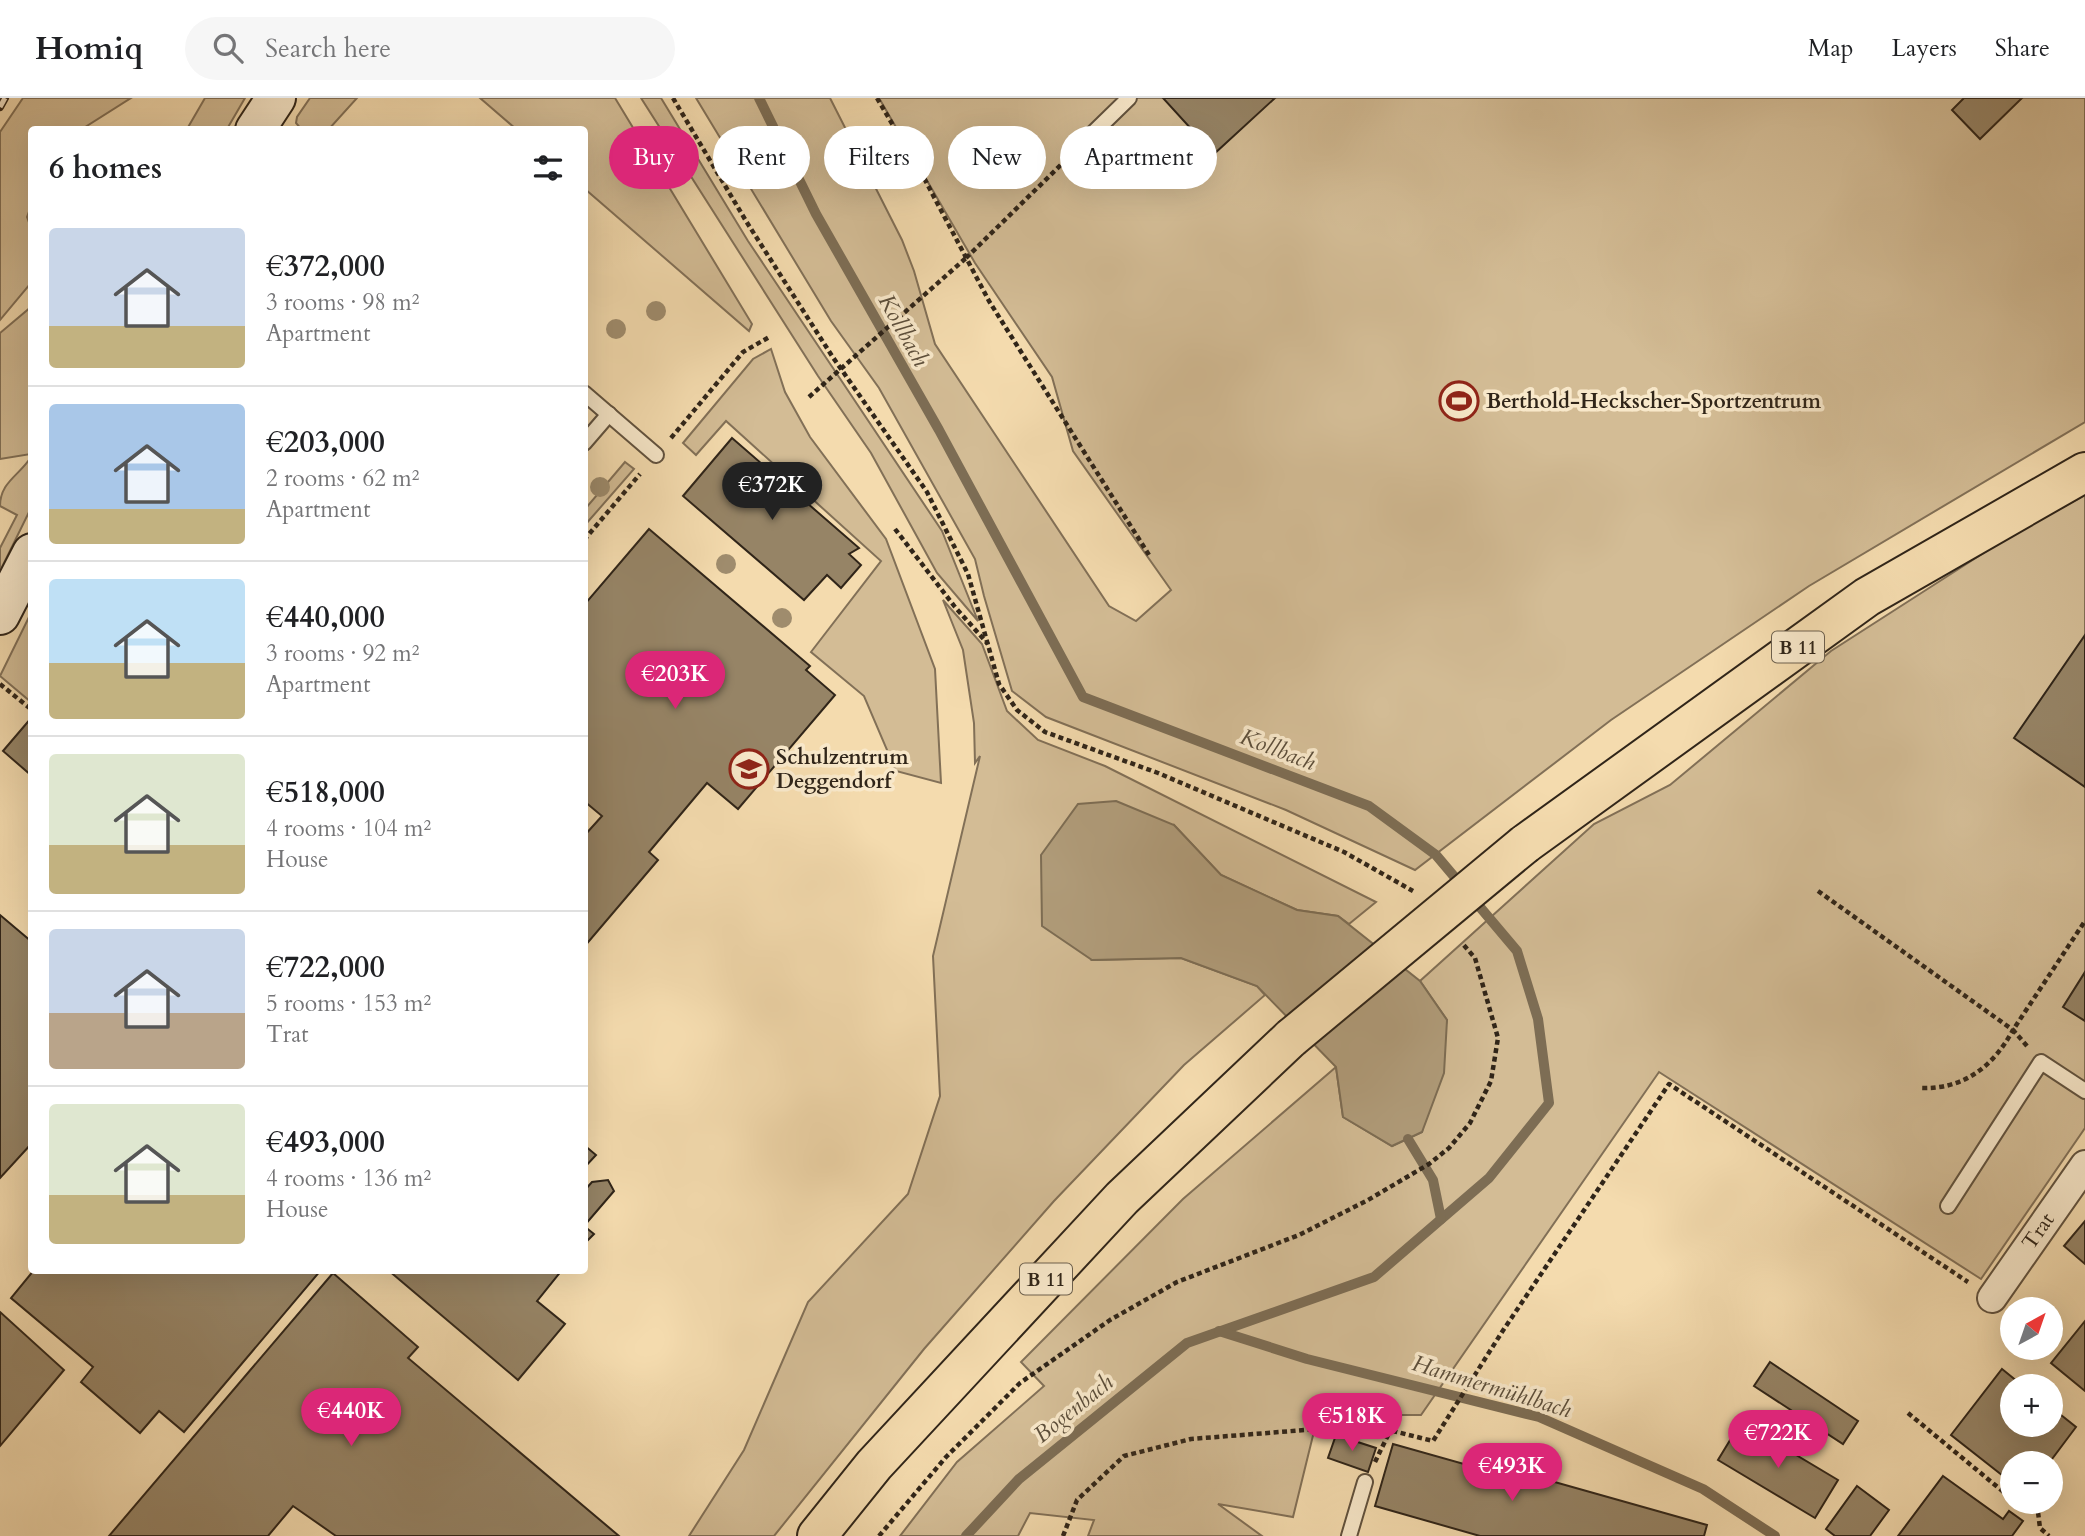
<!DOCTYPE html>
<html lang="en">
<head>
<meta charset="utf-8">
<style>
  :root { --surface:#fff; --page:#f6f6f6; --text:#202124; --muted:#757577; --line:#e0e0e0; --accent:#db2777 }
  body { margin:0; font-family:Cardo,serif; background:var(--page); color:var(--text); height:100vh; display:flex; flex-direction:column; font-size:26px; white-space:nowrap }
  * { box-sizing:border-box; margin:0 }
  p { font-size:23px; color:var(--muted) }
  .icon { flex:none; width:38px; height:38px; fill:none; stroke:currentColor; stroke-width:2; stroke-linecap:round; stroke-linejoin:round }
  .map { position:relative; flex:1; overflow:hidden }
  .panel { position:absolute; left:28px; top:28px; width:560px; height:1148px; display:flex; flex-direction:column; background:var(--surface); border-radius:7px; box-shadow:0 7px 28px #0002 }
  .panel>* { flex:none }
  .banner { position:absolute; left:609px; top:28px; width:665px; height:63px; display:flex; gap:14px }
  .needle { width:46px; rotate:40deg }
  .buttons { position:absolute; left:2000px; top:1199px; display:grid; gap:14px }
  .buttons a { display:grid; place-items:center; width:63px; height:63px; border-radius:50%; background:var(--surface); box-shadow:0 7px 28px #0002; font-size:35px }
  .price { position:absolute; translate:-50% -60px; padding:0 16px; border-radius:24px; background:var(--accent); color:#fff; font-size:23px; line-height:46px; filter:drop-shadow(0 2px 4px #0008) }
  .price::after { content:''; position:absolute; left:50%; top:42px; width:21px; height:16px; margin-left:-10px; background:inherit; clip-path:polygon(0 0,100% 0,50% 100%) }
  .price.current { background:#222; color:#fff }
  ul { padding:0; list-style:none }
  li { display:flex; align-items:center; gap:21px; height:175px; padding:0 21px }
  li+li { border-top:2px solid var(--line) }
  li span { display:grid; place-items:center; flex:none; width:196px; height:140px; border-radius:7px; color:#555 }
  li>.icon { margin-inline-start:auto }
  span .icon { width:84px; height:84px; fill:#fffc; stroke-width:1 }
  li b { font-size:30px }
  h2 { display:flex; justify-content:space-between; align-items:center; height:84px; padding:0 21px; font-size:30px }
  .tag { padding:0 24px; border-radius:32px; background:var(--surface); box-shadow:0 7px 28px #0002; font-size:24px; line-height:63px }
  .tag.current { background:var(--accent); color:#fff }
  header { display:flex; align-items:center; gap:42px; box-sizing:border-box; height:98px; padding:0 35px; background:var(--surface); border-bottom:2px solid var(--line) }
  header strong { font-size:33px }
  nav { display:flex; gap:38px; margin-inline-start:auto; font-size:24px }
  .search { width:490px; height:63px; background:var(--page); display:flex; align-items:center; gap:18px; box-sizing:border-box; padding:0 24px; border-radius:38px; color:var(--muted); font-size:26px }
  .map>svg:first-child { display:block }
  .green { fill:#d3bc95; stroke:#827057; stroke-width:2 }
  .water { fill:#b19d7b; stroke:#7d6d54; stroke-width:2 }
  .lines { fill:none; stroke-linecap:round; stroke-linejoin:round }
  .stream { stroke:#7d6d54; stroke-width:10 }
  .building { fill:#968466; stroke:#302519; stroke-width:2 }
  .lane-casing { stroke:#61523e; stroke-width:18 }
  .street-casing { stroke:#61523e; stroke-width:32 }
  .secondary-casing { stroke:#302519; stroke-width:42 }
  .highway-casing { stroke:#302519; stroke-width:42 }
  .path { stroke:#302519; stroke-width:4.5; stroke-dasharray:5 3.5; stroke-linecap:butt }
  .lane { stroke:#f8e8ca; stroke-width:14 }
  .street { stroke:#f8e8ca; stroke-width:28 }
  .secondary { stroke:#f8e8ca; stroke-width:38 }
  .highway { stroke:#f4dbae; stroke-width:38 }
  .rail-casing { stroke:#302519; stroke-width:8 }
  .rail { stroke:#f8e8ca; stroke-width:5; stroke-dasharray:16; stroke-linecap:butt }
  .highway-bridge-casing { stroke:#302519; stroke-width:42; stroke-linecap:butt }
  .path-bridge { stroke:#302519; stroke-width:4.5; stroke-dasharray:5 3.5; stroke-linecap:butt }
  .highway-bridge { stroke:#f4dbae; stroke-width:38 }
  .tree { fill:#9f8c6d }
  .labels { text-anchor:middle; stroke-width:7; stroke-linejoin:round; paint-order:stroke }
  .shield { fill:#f8e8ca; stroke:#6c604e; stroke-width:2 }
  .shield-label { font-size:19px; font-weight:bold; fill:#302519 }
  .poi-label { font-size:21px; font-weight:bold; fill:#302519; stroke:#f8e8ca; text-anchor:start }
  .street-label { font-size:21px; fill:#302519; stroke:#f8e8ca }
  .water-label { font-size:23px; font-style:italic; fill:#5d4f3b; stroke:#f8e8ca }
</style>
</head>
<body>
<header>
<strong>Homiq</strong>
<div class="search"><svg class="icon" aria-label="search" viewBox="0 0 24 24"><circle cx="10" cy="10" r="6"/><path d="M15 15l6 6"/></svg>Search here</div>
<nav><a>Map</a><a>Layers</a><a>Share</a></nav>
</header>
<div class="map">
<svg width="2085" height="1438" viewBox="0 0 2085 1438">
  <rect width="100%" height="100%" fill="#f4dbae"/>
  <filter id="stains"><feTurbulence type="fractalNoise" baseFrequency=".00286" numOctaves="4"/><feColorMatrix values="0 0 0 0 .2 0 0 0 0 .09 0 0 0 0 .02 0 0 0 .5 -.17"/></filter>
  <radialGradient id="worn" r=".72"><stop offset=".6" stop-color="#630" stop-opacity="0"/><stop offset="1" stop-color="#630" stop-opacity=".3"/></radialGradient>
  <g class="green">
    <path d="M 23,0 L 131,0 L 82,31 L 32,32 L 31,108 L 27,119 L 31,130 L 31,185 L 0,222 L 0,34 Z"/>
    <path d="M 205,0 L 245,0 L 227,31 L 187,31 Z"/>
    <path d="M 310,0 L 357,0 L 329,31 L 301,31 L 296,25 L 297,19 Z"/>
    <path d="M 480,0 L 615,0 L 752,226 L 749,233 L 585,91 L 584,32 L 516,31 Z"/>
    <path d="M 641,0 L 661,0 L 748,143 L 942,433 L 978,523 L 937,475 L 871,355 L 818,278 Z"/>
    <path d="M 696,0 L 830,0 L 902,142 L 914,173 L 935,246 L 1109,508 L 1136,523 L 1171,492 L 1073,353 L 1052,279 L 975,165 L 879,0 L 2085,0 L 2085,324 L 1809,488 L 1611,622 L 1415,772 L 1286,712 L 1046,619 L 1012,593 L 984,498 L 975,461 L 879,290 L 831,223 Z"/>
    <path d="M 31,209 L 31,356 L 0,361 L 0,235 Z"/>
    <path d="M 771,251 L 785,294 L 810,339 L 886,441 L 935,571 L 941,685 L 896,673 L 864,598 L 811,554 L 881,463 L 726,323 L 696,357 L 683,345 L 753,261 Z"/>
    <path d="M 31,359 L 31,410 L 0,473 L 0,450 L 17,417 L 0,408 C 0,384 20,377 31,359 Z"/>
    <path d="M 625,364 L 634,371 L 585,427 L 585,411 Z"/>
    <path d="M 2085,397 L 2085,1030 L 1981,1181 L 1659,974 L 1421,1317 L 1318,1317 L 1293,1419 L 1218,1406 L 1262,1438 L 1088,1438 L 1094,1422 L 1030,1415 L 1018,1438 L 900,1438 L 957,1364 L 1044,1288 L 1021,1264 L 1183,1101 L 1336,969 L 1343,1019 L 1392,1048 L 1422,1034 L 1447,922 L 1420,883 L 1594,726 L 1670,687 L 1831,553 L 2010,438 Z"/>
    <path d="M 943,502 L 982,546 L 1007,613 L 1038,642 L 1105,668 L 1376,804 L 1349,826 L 1338,818 L 1297,812 L 1221,777 L 1174,727 L 1092,862 L 1181,860 L 1257,888 L 1265,897 L 1184,967 L 1054,1103 L 924,1251 L 774,1438 L 689,1438 L 744,1352 L 808,1204 L 908,1096 L 940,998 L 933,858 L 980,658 L 975,665 L 974,625 L 963,552 Z"/>
    <path d="M 31,515 L 31,604 L 0,578 Z"/>
  </g>
  <path class="water" d="M 1116,703 L 1174,727 L 1221,777 L 1297,812 L 1338,818 L 1420,883 L 1447,922 L 1444,975 L 1422,1034 L 1392,1048 L 1343,1019 L 1336,969 L 1257,888 L 1181,860 L 1092,862 L 1042,828 L 1041,757 L 1078,706 Z"/>
  <g class="lines">
    <g class="stream">
      <path d="M 759,0 L 816,116 L 939,332 L 1083,599 L 1369,708 L 1436,757 L 1517,853 L 1538,921 L 1549,1005 L 1489,1080 L 1374,1179 L 1187,1245 L 1019,1381 L 966,1438"/>
      <path d="M 1408,1041 L 1433,1082 L 1441,1121"/>
      <path d="M 1219,1233 L 1307,1261 L 1539,1319 L 1703,1391 L 1775,1438"/>
    </g>
  </g>
  <g class="building">
    <path d="M 1163,0 L 1275,0 L 1214,56 Z"/>
    <path d="M 1964,0 L 2022,0 L 1980,41 L 1952,12 Z"/>
    <path d="M 732,340 L 859,450 L 849,456 L 861,467 L 841,490 L 827,477 L 804,502 L 683,398 Z"/>
    <path d="M 649,431 L 810,568 L 806,572 L 835,597 L 738,711 L 707,685 L 649,754 L 658,762 L 584,849 L 584,738 L 602,718 L 584,703 L 584,507 Z"/>
    <path d="M 2085,537 L 2085,689 L 2014,640 Z"/>
    <path d="M 32,619 L 32,678 L 3,653 Z"/>
    <path d="M 0,817 L 32,844 L 32,1045 L 0,1080 Z"/>
    <path d="M 2085,874 L 2085,923 L 2063,909 Z"/>
    <path d="M 584,1047 L 596,1057 L 584,1070 Z"/>
    <path d="M 608,1082 L 614,1093 L 584,1128 L 584,1093 L 592,1084 Z"/>
    <path d="M 2085,1123 L 2085,1166 L 2064,1148 Z"/>
    <path d="M 584,1128 L 594,1136 L 584,1146 Z"/>
    <path d="M 34,1172 L 321,1172 L 184,1334 L 159,1313 L 140,1335 L 81,1284 L 93,1269 L 11,1200 Z"/>
    <path d="M 388,1172 L 562,1172 L 537,1203 L 565,1226 L 518,1282 Z"/>
    <path d="M 333,1175 L 418,1249 L 408,1260 L 619,1438 L 336,1438 L 293,1408 L 268,1438 L 109,1438 Z"/>
    <path d="M 0,1214 L 64,1272 L 0,1348 Z"/>
    <path d="M 2085,1223 L 2085,1293 L 2051,1265 Z"/>
    <path d="M 1770,1264 L 1858,1323 L 1843,1346 L 1754,1288 Z"/>
    <path d="M 2002,1271 L 2023,1288 L 2012,1288 L 2012,1326 L 2051,1326 L 2051,1309 L 2076,1329 L 2049,1365 L 2012,1365 L 2012,1385 L 1951,1337 Z"/>
    <path d="M 1741,1324 L 1838,1382 L 1815,1420 L 1718,1362 Z"/>
    <path d="M 1336,1337 L 1376,1350 L 1368,1374 L 1328,1360 Z"/>
    <path d="M 1393,1346 L 1542,1388 L 1544,1381 L 1707,1427 L 1704,1438 L 1480,1438 L 1375,1408 Z"/>
    <path d="M 1943,1378 L 2003,1421 L 2009,1413 L 2023,1423 L 2012,1438 L 1898,1438 Z"/>
    <path d="M 1857,1388 L 1889,1412 L 1870,1438 L 1835,1438 L 1826,1431 Z"/>
  </g>
  <g class="lines">
    <g class="lane-casing">
      <g id="lane">
        <path d="M 1088,40 L 1129,0"/>
        <path d="M 584,295 L 656,357"/>
        <path d="M 584,345 L 609,316"/>
        <path d="M 1948,1108 L 2041,964 L 2085,993"/>
        <path d="M 1349,1438 L 1365,1384"/>
      </g>
    </g>
    <g class="street-casing">
      <path id="street" d="M 1992,1200 L 2085,1067"/>
    </g>
    <g class="secondary-casing">
      <g id="secondary">
        <path d="M 255,32 L 276,0"/>
        <path d="M 0,517 L 32,455"/>
      </g>
    </g>
    <g class="highway-casing">
      <g id="highway">
        <path d="M 1525,746 L 1867,499 L 2085,374"/>
        <path d="M 817,1438 L 874,1367 L 1122,1100 L 1291,940"/>
      </g>
    </g>
    <g class="path">
      <path d="M 673,0 L 746,123 L 832,258 L 927,394 L 968,476 L 999,586 L 1017,612 L 1045,634 L 1158,675 L 1344,754 L 1413,793"/>
      <path d="M 877,0 L 924,80 L 989,203 L 1149,457"/>
      <path d="M 966,160 L 1072,56"/>
      <path d="M 671,340 L 743,254 L 771,238"/>
      <path d="M 895,431 L 955,509 L 988,546"/>
      <path d="M 584,442 L 640,376"/>
      <path d="M 0,586 L 32,612"/>
      <path d="M 584,736 L 585,736"/>
      <path d="M 1818,793 L 2013,932 C 1993,969 1963,992 1919,990"/>
      <path d="M 2027,948 L 2013,932 L 2085,823"/>
      <path d="M 1908,1315 L 2006,1396 L 2012,1397"/>
      <path d="M 1375,1364 L 1390,1333"/>
      <path d="M 2025,1404 L 2038,1414 L 2040,1430 L 2049,1438"/>
      <path d="M 879,1438 L 946,1359 L 1020,1285 L 1110,1222 L 1177,1184 L 1299,1137 L 1368,1102 L 1429,1066 L 1449,1050 L 1470,1025 L 1491,983 L 1498,940 L 1475,860 L 1462,845"/>
      <path d="M 1063,1438 L 1077,1402 L 1124,1358 L 1191,1341 L 1330,1330 L 1393,1333 L 1433,1343 L 1502,1234 L 1669,986 L 1968,1184"/>
    </g>
    <use href="#lane" class="lane"/>
    <use href="#street" class="street"/>
    <use href="#secondary" class="secondary"/>
    <use href="#highway" class="highway"/>
    <g class="rail-casing">
      <path id="rail" d="M 0,9 L 5,0"/>
    </g>
    <use href="#rail" class="rail"/>
    <g class="highway-bridge-casing">
      <path id="highway-bridge" d="M 1291,940 L 1525,746"/>
    </g>
    <path class="path-bridge" d="M 809,299 L 966,160"/>
    <use href="#highway-bridge" class="highway-bridge"/>
  </g>
  <g class="tree">
    <circle cx="656" cy="213" r="10"/>
    <circle cx="616" cy="231" r="10"/>
    <circle cx="600" cy="389" r="10"/>
    <circle cx="726" cy="466" r="10"/>
    <circle cx="782" cy="520" r="10"/>
  </g>
  <defs>
    <g id="stadium-ring" transform="scale(2.0125)"><circle r="9.5" fill="#f8e8ca" stroke="#8f2418" stroke-width="1.5"/><path d="M0-5a6.5 5 0 1 0 0 10a6.5 5 0 1 0 0-10ZM-3.5-1.8h7v3.6h-7Z" fill="#8f2418"/></g>
    <g id="school-ring" transform="scale(2.0125)"><circle r="9.5" fill="#f8e8ca" stroke="#8f2418" stroke-width="1.5"/><path d="M0-5L7-2L0 1L-7-2ZM-4 1L0 2.5L4 1V4Q0 6-4 4Z" fill="#8f2418"/></g>
  </defs>
  <g fill-rule="evenodd">
    <use href="#stadium-ring" x="1459" y="303"/>
    <use href="#school-ring" x="749" y="671"/>
  </g>
  <g class="labels">
    <g class="shield">
      <rect x="1772" y="533.5" width="52" height="31" rx="5"/>
      <rect x="1020" y="1165.5" width="52" height="31" rx="5"/>
    </g>
    <g class="shield-label">
      <text x="1798" y="556">B 11</text>
      <text x="1046" y="1188">B 11</text>
    </g>
    <g class="poi-label">
      <text x="1486" y="310">Berthold-Heckscher-Sportzentrum</text>
      <text x="776" y="666">Schulzentrum<tspan x="776" dy="24">Deggendorf</tspan></text>
    </g>
    <g class="street-label">
      <text transform="translate(2038 1133) rotate(-55)" y="7">Trat</text>
    </g>
    <g class="water-label">
      <text transform="translate(904 232) rotate(61)" y="8">Kollbach</text>
      <text transform="translate(1278 651) rotate(21)" y="8">Kollbach</text>
      <text transform="translate(1492 1288) rotate(17)" y="8">Hammermühlbach</text>
      <text transform="translate(1073 1310) rotate(-39)" y="8">Bogenbach</text>
    </g>
  </g>
  <rect width="100%" height="100%" filter="url(#stains)"/>
  <rect width="100%" height="100%" fill="url(#worn)"/>
</svg>
<div class="buttons">
<a><svg class="needle" viewBox="-14 -14 28 28"><path d="M0-13l5 13h-10z" fill="#e53935"/><path d="M0 13l5-13h-10z" fill="#757577"/></svg></a>
<a>+</a>
<a>−</a>
</div>
<b class="price current" style="left:772px;top:424px">€372K</b>
<b class="price" style="left:675px;top:613px">€203K</b>
<b class="price" style="left:351px;top:1350px">€440K</b>
<b class="price" style="left:1352px;top:1355px">€518K</b>
<b class="price" style="left:1778px;top:1372px">€722K</b>
<b class="price" style="left:1512px;top:1405px">€493K</b>
<div class="banner">
<a class="tag current">Buy</a>
<a class="tag">Rent</a>
<a class="tag">Filters</a>
<a class="tag">New</a>
<a class="tag">Apartment</a>
</div>
<section class="panel">
<h2>6 homes<svg class="icon" aria-label="filters" viewBox="0 0 24 24"><path d="M4 7h16M4 17h16"/><circle cx="9" cy="7" r="2"/><circle cx="15" cy="17" r="2"/></svg></h2>
<ul>
<li><span style="background:linear-gradient(#c9d6e8 70%,#c2b280 0)"><svg class="icon" aria-label="home" viewBox="0 0 24 24"><path d="M3 11l9-7 9 7M6 9v11h12V9"/></svg></span><div><b>€372,000</b><p>3 rooms · 98 m²</p><p>Apartment</p></div></li>
<li><span style="background:linear-gradient(#a9c7e8 75%,#c2b280 0)"><svg class="icon" aria-label="home" viewBox="0 0 24 24"><path d="M3 11l9-7 9 7M6 9v11h12V9"/></svg></span><div><b>€203,000</b><p>2 rooms · 62 m²</p><p>Apartment</p></div></li>
<li><span style="background:linear-gradient(#bfe0f5 60%,#c2b280 0)"><svg class="icon" aria-label="home" viewBox="0 0 24 24"><path d="M3 11l9-7 9 7M6 9v11h12V9"/></svg></span><div><b>€440,000</b><p>3 rooms · 92 m²</p><p>Apartment</p></div></li>
<li><span style="background:linear-gradient(#dfe7d0 65%,#c2b280 0)"><svg class="icon" aria-label="home" viewBox="0 0 24 24"><path d="M3 11l9-7 9 7M6 9v11h12V9"/></svg></span><div><b>€518,000</b><p>4 rooms · 104 m²</p><p>House</p></div></li>
<li><span style="background:linear-gradient(#c9d6e8 60%,#b9a48a 0)"><svg class="icon" aria-label="home" viewBox="0 0 24 24"><path d="M3 11l9-7 9 7M6 9v11h12V9"/></svg></span><div><b>€722,000</b><p>5 rooms · 153 m²</p><p>Trat</p></div></li>
<li><span style="background:linear-gradient(#dfe7d0 65%,#c2b280 0)"><svg class="icon" aria-label="home" viewBox="0 0 24 24"><path d="M3 11l9-7 9 7M6 9v11h12V9"/></svg></span><div><b>€493,000</b><p>4 rooms · 136 m²</p><p>House</p></div></li>
</ul>
</section>
</div>
</body>
</html>
